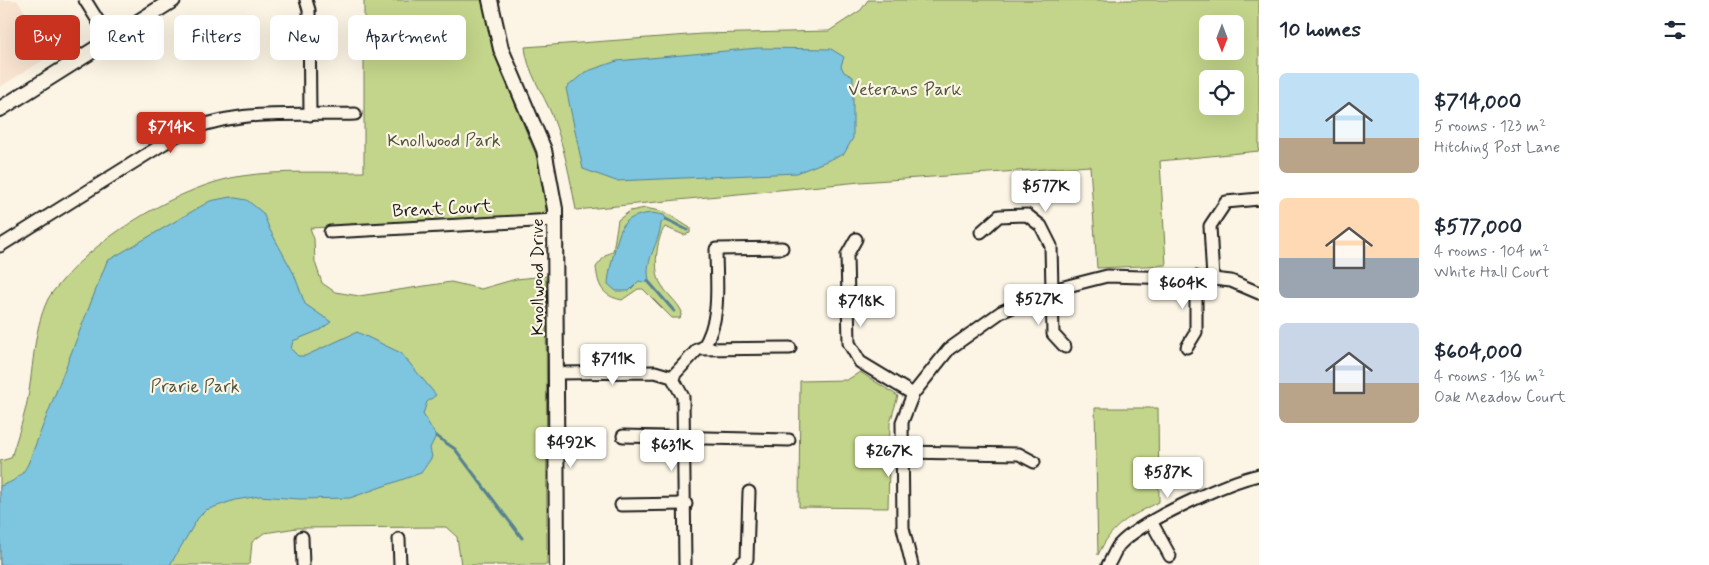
<!DOCTYPE html>
<html lang="en">
<head>
<meta charset="utf-8">
<style>
  :root { --surface:#fff; --page:#f2f2f3; --text:#1f2937; --muted:#747a83; --accent:#c8321e }
  body { margin:0; font-family:Mynerve,sans-serif; background:var(--page); color:var(--text); height:100vh; display:flex; flex-direction:column; font-size:19px; white-space:nowrap }
  * { box-sizing:border-box; margin:0 }
  p { font-size:16px; color:var(--muted) }
  .icon { flex:none; width:28px; height:28px; fill:none; stroke:currentColor; stroke-width:2; stroke-linecap:round; stroke-linejoin:round }
  .map { position:relative; flex:1; overflow:hidden }
  .side { display:flex; flex-direction:column; background:var(--surface); width:450px }
  .side>* { flex:none }
  .top-card { position:absolute; left:15px; top:15px; width:475px; height:45px; display:flex; gap:10px }
  .needle { width:32px; rotate:180deg }
  .tools { position:absolute; left:1199px; top:15px; display:grid; gap:10px }
  .tools a { display:grid; place-items:center; width:45px; height:45px; border-radius:8px; background:var(--surface); box-shadow:0 5px 20px #0002; font-size:25px }
  .price { position:absolute; translate:-50% -42px; padding:0 11px; border-radius:5px; background:#fff; color:#222; font-size:16px; line-height:32px; filter:drop-shadow(0 1px 2px #0008) }
  .price::after { content:''; position:absolute; left:50%; top:30px; width:15px; height:11px; margin-left:-8px; background:inherit; clip-path:polygon(0 0,100% 0,50% 100%) }
  .price.selected { background:var(--accent); color:#fff }
  ul { padding:0; list-style:none }
  li { display:flex; align-items:center; gap:15px; height:125px; padding:0 20px }
  li span { display:grid; place-items:center; flex:none; width:140px; height:100px; border-radius:8px; color:#555 }
  li>.icon { margin-inline-start:auto }
  span .icon { width:60px; height:60px; fill:#fffc; stroke-width:1 }
  li b { font-size:21px }
  h2 { display:flex; justify-content:space-between; align-items:center; height:60px; padding:0 20px; font-size:21px }
  .tag { padding:0 18px; border-radius:8px; background:var(--surface); box-shadow:0 5px 20px #0002; font-size:18px; line-height:45px }
  .tag.selected { background:var(--accent); color:#fff }
  main { display:flex; flex:1; min-height:0 }
  .map>svg:first-child { display:block }
  .built { fill:#f8e3d0 }
  .green { fill:#c3d58a; stroke:#707853; fill-rule:evenodd }
  .water { fill:#7ec5df; stroke:#578191 }
  .lines { fill:none; stroke-linecap:round; stroke-linejoin:round }
  .stream { stroke:#578191; stroke-width:3 }
  .minor-casing { stroke:#1c1c1c; stroke-width:15 }
  .tertiary-casing { stroke:#1c1c1c; stroke-width:18 }
  .minor { stroke:#fcf5e5; stroke-width:11 }
  .tertiary { stroke:#fcf5e5; stroke-width:14 }
  .labels { text-anchor:middle; stroke-width:4.5; stroke-linejoin:round; paint-order:stroke }
  .park-label { font-size:18px; fill:#4e543d; stroke:#fcf5e5 }
  .street-label { font-size:18px; fill:#1c1c1c; stroke:#fcf5e5 }
</style>
</head>
<body>
<main>
<div class="map">
<svg width="1259" height="565" viewBox="0 0 1259 565">
  <rect width="100%" height="100%" fill="#fcf5e5"/>
  <filter id="ink" filterUnits="userSpaceOnUse"><feTurbulence type="fractalNoise" baseFrequency=".02" numOctaves="2"/><feDisplacementMap in="SourceGraphic" scale="10" xChannelSelector="R" yChannelSelector="G"/><feConvolveMatrix kernelMatrix="1 2 1 2 8 2 1 2 1" color-interpolation-filters="sRGB"/></filter>
  <g filter="url(#ink)">
    <path class="built" d="M 0,0 L 17,0 L 53,54 L 0,87 Z"/>
    <g class="green">
      <path d="M 364,0 L 482,0 L 493,50 L 538,160 L 546,210 L 539,216 L 310,228 L 314,239 L 315,262 L 322,283 L 335,292 L 359,296 L 451,282 L 481,289 L 516,279 L 546,276 L 547,565 L 461,565 L 457,537 L 446,527 L 297,528 L 264,533 L 252,542 L 250,563 L 247,565 L 0,565 L 0,461 L 11,458 C 16,441 22,424 26,407 C 34,372 32,332 48,299 C 51,293 57,287 62,281 C 98,236 184,184 242,176 C 280,170 325,173 364,172 Z"/>
      <path d="M 868,0 L 1259,0 L 1259,151 L 1160,161 L 1166,265 L 1097,268 L 1090,166 L 860,182 L 576,210 C 570,177 564,146 552,115 C 543,93 527,71 525,47 L 702,34 L 829,31 L 861,10 ZM 1208,24 L 1235,24 L 1235,51 L 1208,51 ZM 1208,79 L 1235,79 L 1235,106 L 1208,106 Z"/>
      <path d="M 645,208 L 665,212 L 690,228 L 690,233 L 684,235 L 665,227 C 656,238 653,272 661,284 C 667,295 677,301 682,312 L 680,318 L 672,318 L 643,289 L 638,289 L 622,300 C 602,296 598,286 596,267 L 606,255 L 613,251 L 618,220 L 630,211 Z"/>
      <path d="M 860,372 L 898,396 L 890,423 L 888,508 L 799,507 L 800,381 L 847,380 Z"/>
      <path d="M 1095,408 L 1158,408 L 1159,502 C 1128,518 1113,523 1098,555 Z"/>
    </g>
    <g class="water">
      <path d="M 758,48 L 831,49 L 844,57 L 841,66 L 844,72 L 853,77 L 853,138 L 844,154 L 797,173 L 616,181 L 583,169 L 566,88 L 585,72 L 617,61 Z"/>
      <path d="M 230,197 L 247,200 L 263,213 L 270,230 L 294,274 L 305,304 L 331,322 L 320,330 L 293,341 L 291,349 L 298,356 L 305,356 L 357,332 L 401,353 L 436,395 L 427,402 L 423,414 L 436,436 L 430,448 L 432,457 L 421,473 L 350,498 L 299,499 L 260,496 L 235,500 L 206,510 L 198,518 L 170,565 L 0,565 L 0,486 C 14,482 22,476 28,464 L 107,261 L 210,201 Z"/>
      <path d="M 652,213 L 664,215 L 666,219 L 661,223 C 660,242 644,261 649,279 L 646,283 L 639,281 L 629,291 L 616,291 L 608,284 C 608,275 618,231 624,224 C 631,216 642,214 652,213 Z"/>
    </g>
    <g class="lines">
      <g class="stream">
        <path d="M 666,219 L 687,230"/>
        <path d="M 648,281 L 674,311"/>
        <path d="M 436,436 L 455,449 L 522,538"/>
      </g>
      <g class="minor-casing">
        <g id="minor">
          <path d="M 85,0 L 110,40"/>
          <path d="M 306,0 L 309,10 L 310,115"/>
          <path d="M 330,232 L 555,220"/>
          <path d="M 981,232 L 999,216 L 1027,215 L 1041,226 L 1051,246 L 1053,334 L 1065,347"/>
          <path d="M 856,239 L 847,255 L 849,343 L 860,362 L 913,394"/>
          <path d="M 0,246 L 176,136 C 233,107 294,116 355,114"/>
          <path d="M 1213,279 L 1210,226 L 1226,202 L 1259,199"/>
          <path d="M 1187,347 L 1196,332 L 1196,277"/>
          <path d="M 703,348 C 722,318 716,283 716,249 L 782,248"/>
          <path d="M 556,373 L 655,372 L 672,377 L 683,397 L 685,564"/>
          <path d="M 672,377 L 698,349 L 790,348"/>
          <path d="M 623,436 L 789,440"/>
          <path d="M 902,452 L 1019,454 L 1034,462"/>
          <path d="M 621,505 L 686,504"/>
          <path d="M 1152,523 L 1170,556"/>
          <path d="M 302,537 L 303,565"/>
          <path d="M 399,539 L 400,565"/>
          <path d="M 739,565 L 747,559 L 749,492"/>
          <path d="M 912,565 L 903,528 L 902,422 L 913,394 L 949,349 L 1001,312 L 1052,290 L 1107,276 L 1213,279 L 1231,281 L 1259,293"/>
          <path d="M 1108,565 C 1112,559 1115,550 1119,545 C 1141,521 1227,482 1259,475"/>
        </g>
      </g>
      <g class="tertiary-casing">
        <g id="tertiary">
          <path d="M 490,0 L 501,49 L 544,150 L 555,209 L 557,565"/>
          <path d="M 0,109 L 173,0"/>
        </g>
      </g>
      <use href="#minor" class="minor"/>
      <use href="#tertiary" class="tertiary"/>
    </g>
  </g>
  <g class="labels">
    <g class="park-label">
      <text x="905" y="95">Veterans Park</text>
      <text x="444" y="146">Knollwood Park</text>
      <text x="195" y="392">Prarie Park</text>
    </g>
    <g class="street-label">
      <text transform="translate(442 208) rotate(-3)" y="6">Brent Court</text>
      <text transform="translate(537 277) rotate(-90)" y="6">Knollwood Drive</text>
    </g>
  </g>
</svg>
<div class="tools">
<a><svg class="needle" viewBox="-14 -14 28 28"><path d="M0-13l5 13h-10z" fill="#e53935"/><path d="M0 13l5-13h-10z" fill="#747a83"/></svg></a>
<a><svg class="icon" aria-label="locate" viewBox="0 0 24 24"><circle cx="12" cy="12" r="6"/><path d="M12 2v4M12 18v4M2 12h4M18 12h4"/></svg></a>
</div>
<b class="price selected" style="left:171px;top:154px">$714K</b>
<b class="price" style="left:1046px;top:213px">$577K</b>
<b class="price" style="left:1183px;top:310px">$604K</b>
<b class="price" style="left:1039px;top:326px">$527K</b>
<b class="price" style="left:861px;top:328px">$718K</b>
<b class="price" style="left:613px;top:386px">$711K</b>
<b class="price" style="left:571px;top:469px">$492K</b>
<b class="price" style="left:672px;top:472px">$631K</b>
<b class="price" style="left:889px;top:478px">$267K</b>
<b class="price" style="left:1168px;top:499px">$587K</b>
<div class="top-card">
<a class="tag selected">Buy</a>
<a class="tag">Rent</a>
<a class="tag">Filters</a>
<a class="tag">New</a>
<a class="tag">Apartment</a>
</div>
</div>
<section class="side">
<h2>10 homes<svg class="icon" aria-label="filters" viewBox="0 0 24 24"><path d="M4 7h16M4 17h16"/><circle cx="9" cy="7" r="2"/><circle cx="15" cy="17" r="2"/></svg></h2>
<ul>
<li><span style="background:linear-gradient(#bfe0f5 65%,#b9a48a 0)"><svg class="icon" aria-label="home" viewBox="0 0 24 24"><path d="M3 11l9-7 9 7M6 9v11h12V9"/></svg></span><div><b>$714,000</b><p>5 rooms · 123 m²</p><p>Hitching Post Lane</p></div></li>
<li><span style="background:linear-gradient(#ffd9b3 60%,#9aa5b1 0)"><svg class="icon" aria-label="home" viewBox="0 0 24 24"><path d="M3 11l9-7 9 7M6 9v11h12V9"/></svg></span><div><b>$577,000</b><p>4 rooms · 104 m²</p><p>White Hall Court</p></div></li>
<li><span style="background:linear-gradient(#c9d6e8 60%,#b9a48a 0)"><svg class="icon" aria-label="home" viewBox="0 0 24 24"><path d="M3 11l9-7 9 7M6 9v11h12V9"/></svg></span><div><b>$604,000</b><p>4 rooms · 136 m²</p><p>Oak Meadow Court</p></div></li>
</ul>
</section>
</main>
</body>
</html>
